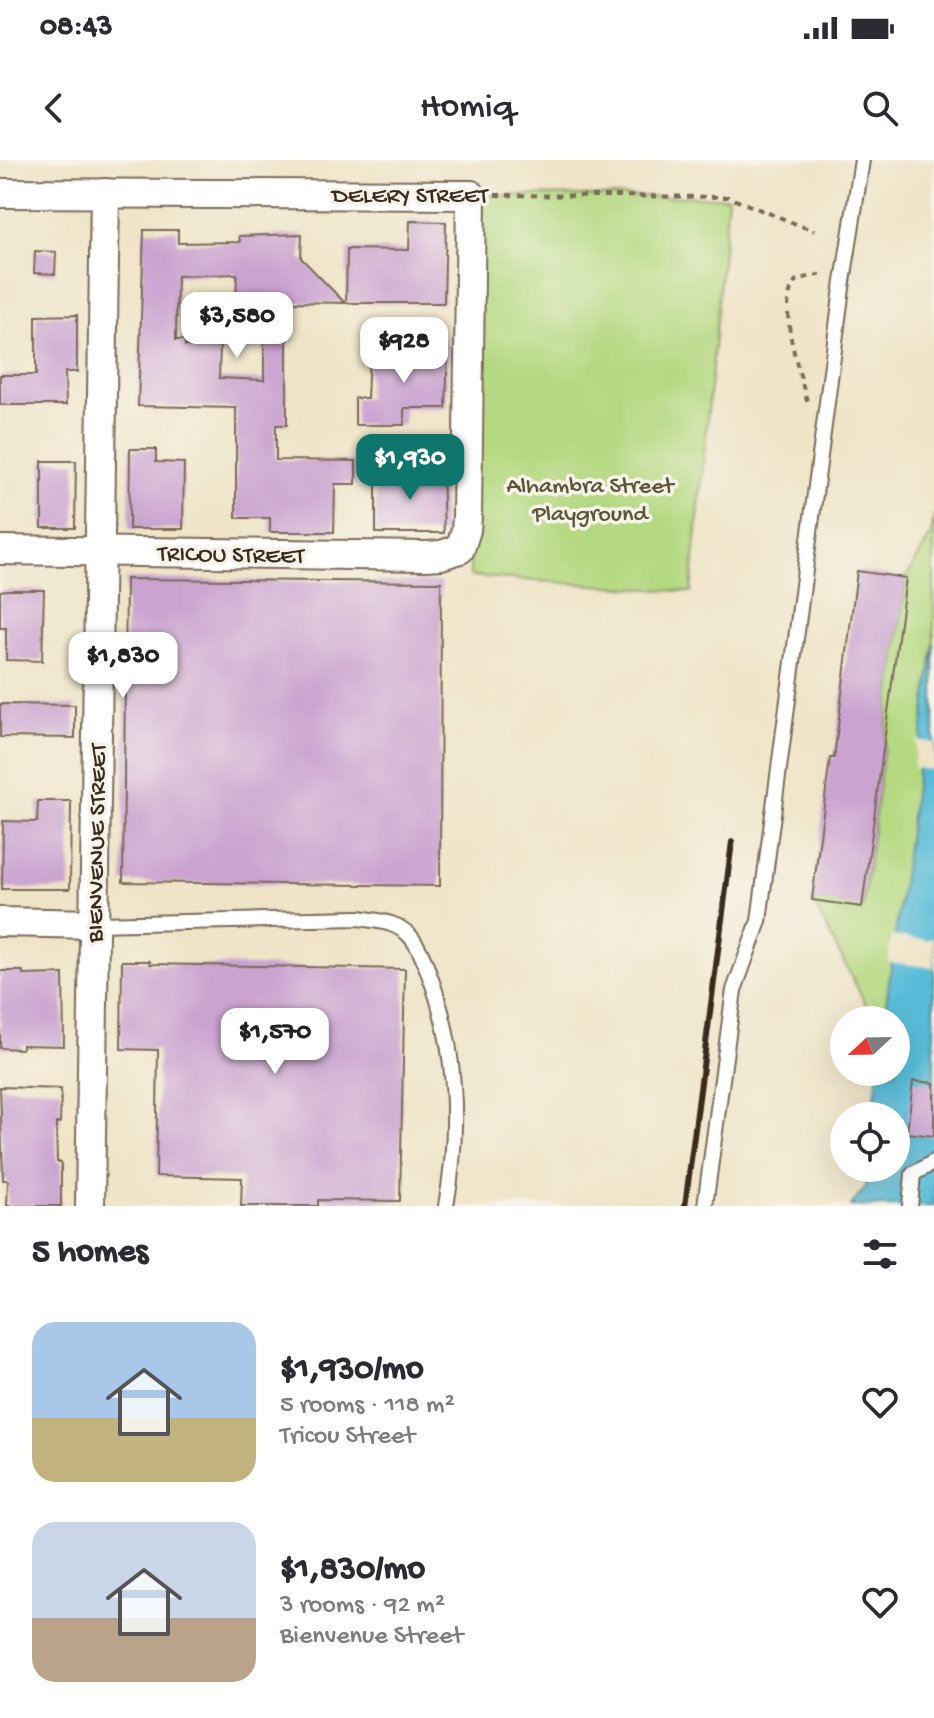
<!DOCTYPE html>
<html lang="en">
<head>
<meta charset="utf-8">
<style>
  :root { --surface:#fff; --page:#f7f7f7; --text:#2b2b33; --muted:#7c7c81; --accent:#0f766e }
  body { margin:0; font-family:"Gochi Hand",sans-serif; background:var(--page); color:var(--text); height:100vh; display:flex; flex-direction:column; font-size:30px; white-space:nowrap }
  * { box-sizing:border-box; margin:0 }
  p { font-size:26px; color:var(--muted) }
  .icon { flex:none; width:44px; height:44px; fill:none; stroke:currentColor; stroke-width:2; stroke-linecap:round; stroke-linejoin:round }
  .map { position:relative; height:1046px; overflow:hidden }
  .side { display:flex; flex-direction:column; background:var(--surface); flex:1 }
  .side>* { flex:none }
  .needle { width:52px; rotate:248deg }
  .fabs { position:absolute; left:830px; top:846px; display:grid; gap:16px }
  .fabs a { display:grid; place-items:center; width:80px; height:80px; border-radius:50%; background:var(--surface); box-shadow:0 8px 32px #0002; font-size:40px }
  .price { position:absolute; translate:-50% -68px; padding:0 18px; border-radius:16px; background:#fff; color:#222; font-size:26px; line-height:52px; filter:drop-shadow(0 2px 4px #0008) }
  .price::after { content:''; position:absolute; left:50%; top:48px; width:24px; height:18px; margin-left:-12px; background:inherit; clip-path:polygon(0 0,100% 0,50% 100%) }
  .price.current { background:var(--accent); color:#fff }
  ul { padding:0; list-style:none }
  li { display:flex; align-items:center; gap:24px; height:200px; padding:0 32px }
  li span { display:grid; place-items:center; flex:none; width:224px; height:160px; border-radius:24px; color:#555 }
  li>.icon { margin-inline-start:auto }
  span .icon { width:96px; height:96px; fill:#fffc; stroke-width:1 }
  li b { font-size:34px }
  h2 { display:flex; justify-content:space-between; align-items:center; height:96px; padding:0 32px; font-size:34px }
  .status { display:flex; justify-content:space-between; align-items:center; height:56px; padding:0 40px; background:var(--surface); direction:ltr }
  .status svg { height:22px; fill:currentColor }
  header { display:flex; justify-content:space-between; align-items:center; height:104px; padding:0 32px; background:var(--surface); font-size:36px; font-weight:600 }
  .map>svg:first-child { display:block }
  .green { fill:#b5d982; stroke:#788250; stroke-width:2 }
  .water { fill:#59bcd8; stroke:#4a737b; stroke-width:2 }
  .pier { fill:#efe4c7 }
  .building { fill:#caa3d0; fill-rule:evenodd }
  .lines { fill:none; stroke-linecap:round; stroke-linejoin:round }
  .service-casing { stroke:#7a6b59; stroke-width:18 }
  .minor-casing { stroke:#7a6b59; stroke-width:32 }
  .path { stroke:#7a6b59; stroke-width:4; stroke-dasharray:6 6; stroke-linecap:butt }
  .service { stroke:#fff; stroke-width:14 }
  .minor { stroke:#fff; stroke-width:28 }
  .rail { stroke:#3b2a1e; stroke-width:6 }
  .labels { text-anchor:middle; stroke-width:7; stroke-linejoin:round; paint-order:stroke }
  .street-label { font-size:24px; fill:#3b2a1e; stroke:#f7f3e8 }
  .park-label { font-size:24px; fill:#5a5637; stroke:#f7f3e8 }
</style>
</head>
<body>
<div class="status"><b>08:43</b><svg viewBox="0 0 49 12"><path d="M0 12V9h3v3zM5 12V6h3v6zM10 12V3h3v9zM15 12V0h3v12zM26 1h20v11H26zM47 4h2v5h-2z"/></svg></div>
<header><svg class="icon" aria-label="back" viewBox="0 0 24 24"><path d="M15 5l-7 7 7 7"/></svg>Homiq<svg class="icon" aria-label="search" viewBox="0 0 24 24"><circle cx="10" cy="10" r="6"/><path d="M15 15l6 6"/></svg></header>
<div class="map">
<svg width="934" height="1046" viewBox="0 0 934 1046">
  <rect width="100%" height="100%" fill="#f7f3e8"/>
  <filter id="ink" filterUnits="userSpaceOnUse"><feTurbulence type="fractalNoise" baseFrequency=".0125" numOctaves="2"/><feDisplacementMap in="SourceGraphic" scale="16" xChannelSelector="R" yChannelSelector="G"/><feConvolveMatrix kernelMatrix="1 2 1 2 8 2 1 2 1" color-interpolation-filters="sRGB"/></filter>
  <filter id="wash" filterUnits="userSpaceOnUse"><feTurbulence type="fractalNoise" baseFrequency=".006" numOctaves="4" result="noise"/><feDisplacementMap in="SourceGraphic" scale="32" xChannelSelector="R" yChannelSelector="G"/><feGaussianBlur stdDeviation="1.8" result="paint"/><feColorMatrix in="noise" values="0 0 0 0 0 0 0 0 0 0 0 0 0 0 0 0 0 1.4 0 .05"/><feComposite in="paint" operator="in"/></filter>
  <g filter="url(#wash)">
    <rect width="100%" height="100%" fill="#efe4c7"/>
    <g class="green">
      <path d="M 471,35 L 728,37 L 691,432 L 470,416 Z"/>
      <path d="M 934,354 L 934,777 L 896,1046 L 851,1046 L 866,1027 L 868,1008 L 896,1008 L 896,956 L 873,956 L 878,912 L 896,912 L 896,860 L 874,860 L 812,740 L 863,746 L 906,418 L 931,375 Z"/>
    </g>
    <path class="water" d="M 934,483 L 934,1046 L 851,1046 L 866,1027 L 868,1008 L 896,1008 L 896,956 L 873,956 L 878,912 L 896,912 L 896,860 L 884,860 Z"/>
    <g class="pier">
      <path d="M 917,580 L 934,583 L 934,610 L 913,608 Z"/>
      <path d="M 891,776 L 928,780 L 934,777 L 934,808 L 888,802 Z"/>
    </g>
    <g id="blocks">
      <g class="building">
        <path d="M 410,61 L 446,62 L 444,143 L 346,143 L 347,89 L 409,90 Z"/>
        <path d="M 144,70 L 178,70 L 178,83 L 240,82 L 239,76 L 302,74 L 301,98 L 345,143 L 292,142 L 292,166 L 287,166 L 287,265 L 276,265 L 276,300 L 356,301 L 356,324 L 335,324 L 334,372 L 270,372 L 270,358 L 236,358 L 236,248 L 138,246 ZM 237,114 L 235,178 L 264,179 L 264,220 L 219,218 L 220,186 L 185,186 L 185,180 L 176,180 L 177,116 Z"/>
        <path d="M 35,91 L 56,92 L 55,114 L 34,113 Z"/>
        <path d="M 77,155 L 77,212 L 65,212 L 66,245 L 0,245 L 0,215 L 36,215 L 36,156 Z"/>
        <path d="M 448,184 L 446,248 L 404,248 L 404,265 L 355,265 L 355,238 L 367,238 L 369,197 L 400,199 L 399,185 Z"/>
        <path d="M 130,289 L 156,289 L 156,302 L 184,303 L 183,369 L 129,369 Z"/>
        <path d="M 42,301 L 76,301 L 75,368 L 42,368 Z"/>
        <path d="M 376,311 L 442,311 L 444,373 L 376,373 Z"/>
        <path d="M 857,411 L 906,418 L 862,747 L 812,740 L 830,598 L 834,598 Z"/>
        <path d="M 126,419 L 441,422 L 440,726 L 123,722 Z"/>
        <path d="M 7,430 L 44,430 L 42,501 L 6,500 L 6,468 L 0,468 L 0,431 Z"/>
        <path d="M 0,544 L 75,545 L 75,578 L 0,577 Z"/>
        <path d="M 38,641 L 71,641 L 70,729 L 2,729 L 3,661 L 37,662 Z"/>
        <path d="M 122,801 L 150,801 L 150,804 L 405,809 L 400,1041 L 318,1040 L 318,1046 L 241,1046 L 242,1018 L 156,1016 L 158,890 L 121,889 Z"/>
        <path d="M 0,811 L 23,811 L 23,815 L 63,814 L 64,886 L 22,885 L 22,889 L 0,888 Z"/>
        <path d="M 913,921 L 934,923 L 934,976 L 907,973 Z"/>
        <path d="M 0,927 L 61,929 L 60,963 L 56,963 L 57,1002 L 61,1002 L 61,1046 L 7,1046 L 8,1020 L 3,1020 Z"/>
      </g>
    </g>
  </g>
  <g filter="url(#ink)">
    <use href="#blocks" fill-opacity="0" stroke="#7a6b59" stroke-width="2"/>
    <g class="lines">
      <g class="service-casing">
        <g id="service">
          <path d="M 94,764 L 359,758 C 377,761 396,761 410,776 C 419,786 425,802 429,814 C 457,887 460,969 446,1046"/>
          <path d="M 705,1046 L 734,830 L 759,761 L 842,128 L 862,0"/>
          <path d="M 910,1046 L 913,1014 L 934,1002"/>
        </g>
      </g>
      <g class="minor-casing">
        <g id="minor">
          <path d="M 0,33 L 471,35 L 467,357 L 466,370 L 460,389 L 441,395 L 426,396 L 0,390"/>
          <path d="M 0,762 L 94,764"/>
          <path d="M 90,1046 L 105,33"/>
        </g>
      </g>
      <g class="path">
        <path d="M 495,35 L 728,37 L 814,71"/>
        <path d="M 807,241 C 800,212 774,141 798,119 L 824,114"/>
      </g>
      <use href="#service" class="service"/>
      <use href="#minor" class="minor"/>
      <path class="rail" d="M 685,1046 L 732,682"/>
    </g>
  </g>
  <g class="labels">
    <g class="street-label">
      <text x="410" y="42">DELERY STREET</text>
      <text transform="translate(231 393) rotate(1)" y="8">TRICOU STREET</text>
      <text transform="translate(95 683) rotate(-89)" y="8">BIENVENUE STREET</text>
    </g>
    <g class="park-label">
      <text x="590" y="332">Alhambra Street<tspan x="590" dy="28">Playground</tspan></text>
    </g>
  </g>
</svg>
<div class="fabs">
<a><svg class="needle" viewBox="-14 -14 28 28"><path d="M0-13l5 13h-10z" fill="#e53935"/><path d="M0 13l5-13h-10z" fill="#7c7c81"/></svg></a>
<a><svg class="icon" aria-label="locate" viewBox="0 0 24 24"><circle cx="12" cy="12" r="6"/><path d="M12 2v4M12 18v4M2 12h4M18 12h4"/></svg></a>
</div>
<b class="price" style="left:237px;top:200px">$3,580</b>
<b class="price" style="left:404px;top:225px">$928</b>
<b class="price current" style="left:410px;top:342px">$1,930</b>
<b class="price" style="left:123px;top:540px">$1,830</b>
<b class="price" style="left:275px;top:916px">$1,570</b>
</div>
<section class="side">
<h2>5 homes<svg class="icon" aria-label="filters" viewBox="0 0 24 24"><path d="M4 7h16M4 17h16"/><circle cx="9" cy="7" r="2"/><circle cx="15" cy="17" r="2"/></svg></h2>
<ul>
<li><span style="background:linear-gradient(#a9c7e8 60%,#c2b280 0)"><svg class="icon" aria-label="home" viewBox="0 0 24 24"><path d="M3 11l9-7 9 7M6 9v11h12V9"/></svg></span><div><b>$1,930/mo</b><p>5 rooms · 118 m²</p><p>Tricou Street</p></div><svg class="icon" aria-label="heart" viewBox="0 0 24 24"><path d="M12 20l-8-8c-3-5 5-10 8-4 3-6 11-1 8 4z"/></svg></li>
<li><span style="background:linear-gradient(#c9d6e8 60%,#b9a48a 0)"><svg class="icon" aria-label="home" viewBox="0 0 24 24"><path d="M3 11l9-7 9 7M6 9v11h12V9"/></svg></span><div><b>$1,830/mo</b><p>3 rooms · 92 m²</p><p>Bienvenue Street</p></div><svg class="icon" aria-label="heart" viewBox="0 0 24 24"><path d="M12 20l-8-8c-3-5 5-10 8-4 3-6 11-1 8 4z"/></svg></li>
</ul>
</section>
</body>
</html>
